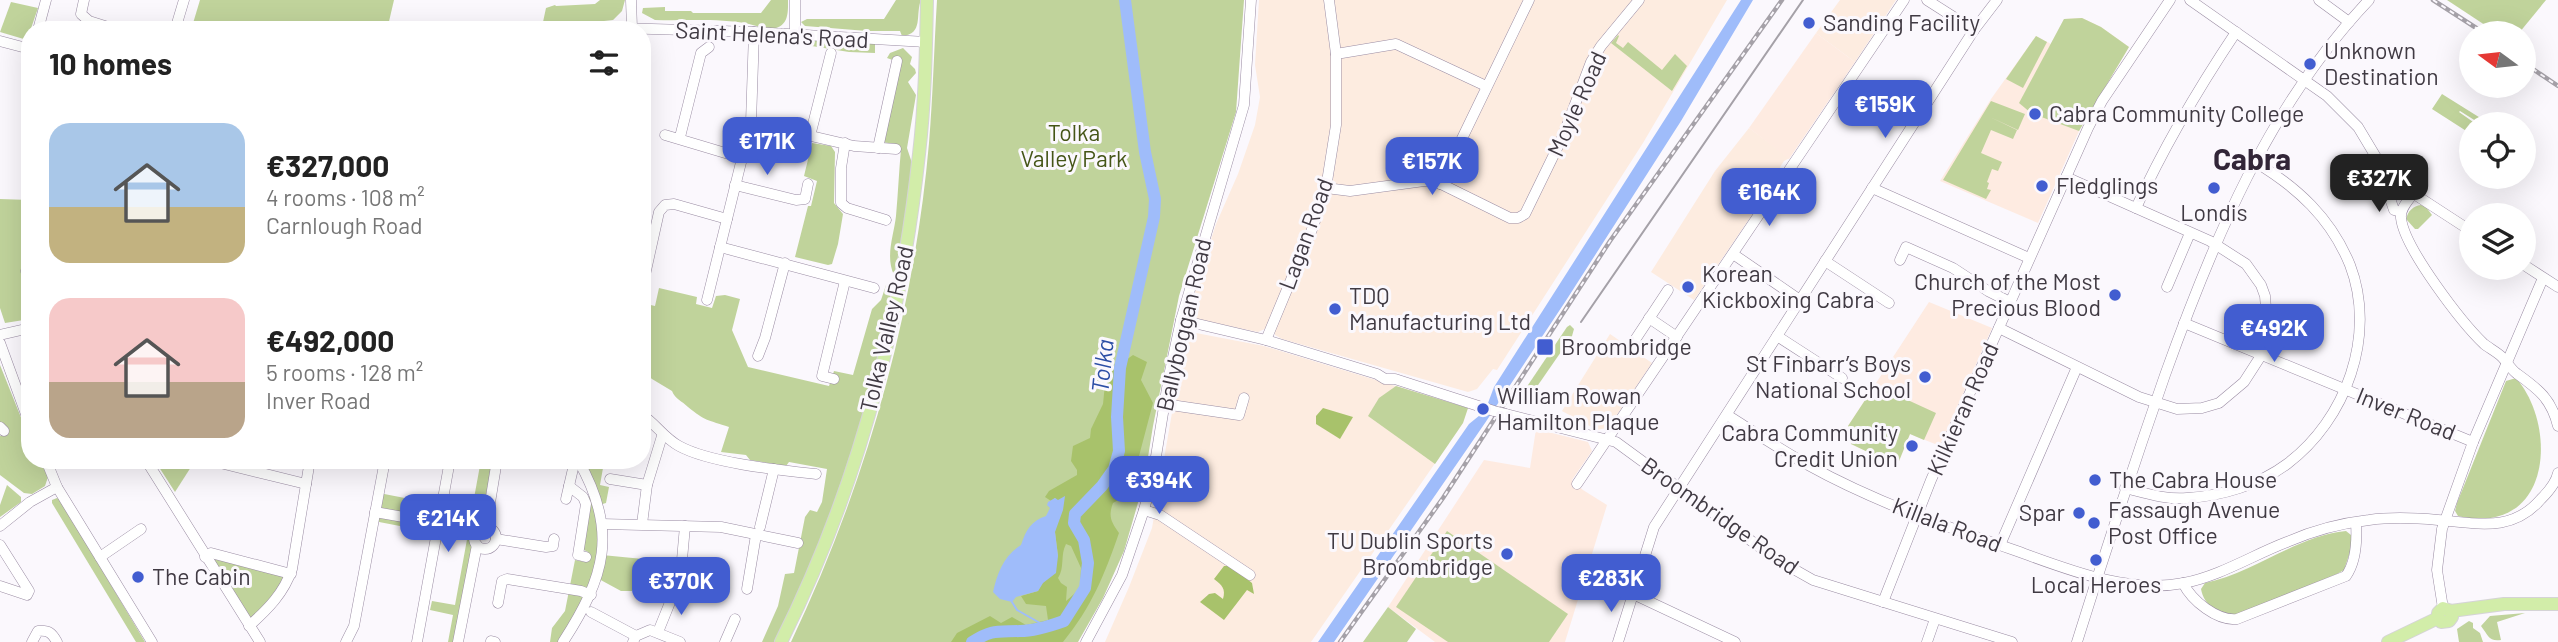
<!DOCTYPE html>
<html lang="en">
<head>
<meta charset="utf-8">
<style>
  :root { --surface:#fff; --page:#f6f6f6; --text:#222; --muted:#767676; --accent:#425dd0 }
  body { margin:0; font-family:Barlow,sans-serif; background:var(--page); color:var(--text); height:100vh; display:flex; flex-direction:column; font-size:26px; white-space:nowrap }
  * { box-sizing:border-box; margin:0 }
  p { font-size:23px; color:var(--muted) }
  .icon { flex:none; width:38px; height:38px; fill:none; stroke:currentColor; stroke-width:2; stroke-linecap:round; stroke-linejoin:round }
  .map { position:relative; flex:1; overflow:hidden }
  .sheet { position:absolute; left:21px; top:21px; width:630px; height:448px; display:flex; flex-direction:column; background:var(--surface); border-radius:28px; box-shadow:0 7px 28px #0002 }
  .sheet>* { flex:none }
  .needle { width:46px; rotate:285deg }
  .controls { position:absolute; left:2459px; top:21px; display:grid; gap:14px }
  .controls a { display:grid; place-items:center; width:77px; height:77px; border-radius:50%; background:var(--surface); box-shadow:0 7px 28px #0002; font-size:35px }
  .price { position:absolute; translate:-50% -60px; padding:0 16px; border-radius:14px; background:var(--accent); color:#fff; font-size:23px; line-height:46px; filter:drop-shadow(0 2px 4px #0008) }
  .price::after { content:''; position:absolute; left:50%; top:42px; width:21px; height:16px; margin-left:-10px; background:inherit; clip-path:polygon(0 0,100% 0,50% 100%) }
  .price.current { background:#222; color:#fff }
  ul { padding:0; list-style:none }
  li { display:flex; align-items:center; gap:21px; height:175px; padding:0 28px }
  li span { display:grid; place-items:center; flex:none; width:196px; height:140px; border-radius:21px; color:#555 }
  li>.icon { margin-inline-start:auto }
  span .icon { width:84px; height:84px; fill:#fffc; stroke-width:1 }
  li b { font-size:30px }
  h2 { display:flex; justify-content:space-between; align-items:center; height:84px; padding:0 28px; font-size:30px }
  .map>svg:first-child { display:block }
  .industrial { fill:#fdece0 }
  .education { fill:#feebe1 }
  .green { fill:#c0d39b }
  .forest { fill:#a8c26b; fill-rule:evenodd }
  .water { fill:#9fbcfa }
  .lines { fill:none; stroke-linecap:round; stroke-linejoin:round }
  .stream { stroke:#9fbcfa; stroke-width:2 }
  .river { stroke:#9fbcfa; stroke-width:12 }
  .minor-casing { stroke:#9a8ca3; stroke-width:11 }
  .major-casing { stroke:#d5d4d6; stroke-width:14 }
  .minor { stroke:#fff; stroke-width:10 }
  .major { stroke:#d2eda9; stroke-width:12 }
  .tram { stroke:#a5a1a8; stroke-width:2 }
  .rail-casing { stroke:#a5a1a8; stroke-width:4.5 }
  .rail { stroke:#fbf8fd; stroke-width:2; stroke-dasharray:5; stroke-linecap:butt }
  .minor-bridge-casing { stroke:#9a8ca3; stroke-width:11; stroke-linecap:butt }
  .minor-bridge { stroke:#fff; stroke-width:10 }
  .poi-dot { fill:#425dd0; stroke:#fbf8fd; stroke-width:2.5 }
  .labels { text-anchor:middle; stroke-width:6; stroke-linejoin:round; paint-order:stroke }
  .poi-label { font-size:23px; fill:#403a43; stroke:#fbf8fd; text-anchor:start }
  .street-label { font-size:23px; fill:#403a43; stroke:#fbf8fd }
  .park-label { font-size:23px; fill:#455517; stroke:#fbf8fd }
  .water-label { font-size:24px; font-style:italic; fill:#2c4ea5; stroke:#fbf8fd }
  .district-label { font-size:30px; font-weight:bold; fill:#322638; stroke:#fbf8fd }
</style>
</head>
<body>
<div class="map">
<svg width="2558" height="642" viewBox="0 0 2558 642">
  <rect width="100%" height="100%" fill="#fbf8fd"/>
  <g class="industrial">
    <path d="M 1259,0 L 1727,0 L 1643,143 L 1497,370 L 1493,369 L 1477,389 L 1468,392 L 1282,339 L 1275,335 L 1274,330 L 1267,328 L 1258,332 L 1190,318 L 1188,311 L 1216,224 L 1238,174 L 1255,125 L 1260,97 L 1255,65 Z"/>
    <path d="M 1840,0 L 1896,0 L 1855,62 L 1816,33 Z"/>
    <path d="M 1749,128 L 1790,158 L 1784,161 L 1780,167 L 1781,172 L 1694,300 L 1651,272 L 1715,171 Z"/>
    <path d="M 1196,333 L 1264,346 L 1468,408 L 1463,423 L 1311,642 L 1105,642 L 1129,587 L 1152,528 L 1177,384 L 1187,340 Z"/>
    <path d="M 1610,334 L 1652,363 L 1612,422 L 1606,428 L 1597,430 L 1562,411 Z"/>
  </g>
  <g class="education">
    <path d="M 2082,18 L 2101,27 L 2129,47 L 2080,129 L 2038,223 L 1940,181 L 1991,99 L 2036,36 L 2051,44 L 2064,19 Z"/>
    <path d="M 1816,33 L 1855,62 L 1789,159 L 1749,128 Z"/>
    <path d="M 1929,302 L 1992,328 L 1940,446 L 1910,434 L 1897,466 L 1851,444 L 1848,426 Z"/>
    <path d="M 1536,429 L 1588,442 L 1592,451 L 1572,480 L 1583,490 L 1607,505 L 1565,642 L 1435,642 L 1388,607 L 1484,460 L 1530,468 Z"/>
  </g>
  <g class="green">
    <path d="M 200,0 L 394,0 L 387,30 L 191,30 Z"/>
    <path d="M 600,0 L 625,0 L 622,11 L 613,20 L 551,27 L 543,22 L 546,8 L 555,5 L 556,6 L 595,4 Z"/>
    <path d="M 771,0 L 788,0 C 788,11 789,24 776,28 C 768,31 758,26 749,24 C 719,18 686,21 655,20 L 642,13 L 643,8 L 665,7 L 665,11 L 691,11 L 693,13 L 761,13 Z"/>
    <path d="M 896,0 L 921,0 C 915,15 924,34 902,36 L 900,31 L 867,31 L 805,26 L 801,22 L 807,19 L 884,19 Z"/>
    <path d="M 937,0 L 1244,0 L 1236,112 L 1179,296 L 1153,426 L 1144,482 L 1124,551 L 1103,598 L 1078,642 L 791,642 C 865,486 914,316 929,143 C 933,96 934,48 937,0 Z"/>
    <path d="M 2447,0 L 2546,0 L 2519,33 L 2497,33 Z"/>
    <path d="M 11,2 L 38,8 L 27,40 L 0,32 Z"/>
    <path d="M 2082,18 L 2101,27 L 2129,47 L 2079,131 L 2031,113 L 2019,103 L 2064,19 Z"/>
    <path d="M 1618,35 L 1619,36 L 1616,43 L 1623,48 L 1628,42 L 1662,70 L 1675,54 L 1687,66 L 1672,91 L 1611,43 Z"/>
    <path d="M 759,36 L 875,44 L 875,53 L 849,52 L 768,39 L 759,42 Z"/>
    <path d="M 2036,36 L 2047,42 L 2023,88 L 2006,79 Z"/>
    <path d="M 903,48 L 912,57 L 910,64 L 915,69 L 916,73 L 908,82 L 916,95 L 907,148 L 912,163 L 907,219 L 894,275 C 885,256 894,235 896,216 C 898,193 899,171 901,149 L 896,144 L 881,142 L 898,62 L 887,58 L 890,53 Z"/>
    <path d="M 2442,94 L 2482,119 L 2479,123 L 2460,111 L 2459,112 L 2476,124 L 2471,124 L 2471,134 L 2432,109 Z"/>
    <path d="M 1991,101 L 2025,114 L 2018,130 L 1990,117 L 2017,130 L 2013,139 L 1991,130 L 1981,153 L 2002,162 L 1998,171 L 1992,169 L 1987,182 L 1989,183 L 1987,189 L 1991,190 L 1986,199 L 1943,180 Z"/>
    <path d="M 812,143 L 831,146 L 835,152 L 834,203 L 843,214 L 838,244 L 832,264 L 828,265 L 795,257 L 808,206 L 811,206 L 817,181 L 804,176 Z"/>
    <path d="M 0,199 L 30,200 L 30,256 L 26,258 C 19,278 30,297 30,319 L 5,323 L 0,308 Z"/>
    <path d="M 2421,205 L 2426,207 L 2432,215 L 2418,229 L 2415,229 L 2406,219 C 2408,211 2413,206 2421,205 Z"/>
    <path d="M 892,283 L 894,285 L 890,293 L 893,317 L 828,533 L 774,642 L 762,642 L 778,606 L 785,574 L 794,573 L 805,517 L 810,510 L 817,512 L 822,502 L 827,469 L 789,462 L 786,466 L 750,460 L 746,455 L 721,452 L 729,427 C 708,420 705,421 688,407 C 682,401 675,399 672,391 L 652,379 L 642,370 L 642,303 L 655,306 L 659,288 L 697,297 L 696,304 L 712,308 L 716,296 L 725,295 L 740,299 L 732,330 L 748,367 L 829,386 L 834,371 L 853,375 L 872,309 L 881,300 L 886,285 Z"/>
    <path d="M 1570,325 L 1574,329 L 1572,336 L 1536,388 L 1528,389 L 1526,388 L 1567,327 Z"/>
    <path d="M 0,365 L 30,440 L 30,460 L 40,460 L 48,477 L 45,486 L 32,494 L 24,493 L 0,475 L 0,436 L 8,432 L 0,422 Z"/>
    <path d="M 2516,378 C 2558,426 2552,537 2458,516 L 2455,511 L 2457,503 L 2506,381 Z"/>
    <path d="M 1875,385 L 1936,413 L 1924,440 L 1910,434 L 1897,466 L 1851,444 L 1848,426 Z"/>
    <path d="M 1396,386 L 1468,408 L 1463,423 L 1435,464 L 1368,416 L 1379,398 Z"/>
    <path d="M 157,460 L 190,462 L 191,467 L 175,492 L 157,464 Z"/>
    <path d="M 481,460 L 496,460 L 484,528 L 476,531 L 472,537 L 473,545 L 456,642 L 448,642 L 453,615 L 430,610 L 432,601 L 455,605 L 468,534 L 464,531 L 445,533 L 443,531 L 446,518 L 466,522 L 470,520 Z"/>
    <path d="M 578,460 L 602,460 L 603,468 L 600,485 L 609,487 L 606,503 L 599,505 L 602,555 L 643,559 L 648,567 L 690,575 L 689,587 L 670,581 L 666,587 L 653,580 L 641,578 L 632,591 L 621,591 L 597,578 L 563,642 L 550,642 L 552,628 L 565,611 L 575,560 L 586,562 L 588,552 L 582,549 L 589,502 L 589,479 Z"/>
    <path d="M 7,485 L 21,497 L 21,502 L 0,517 L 0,505 Z"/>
    <path d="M 379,493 L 441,505 L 436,533 L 374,521 Z"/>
    <path d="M 57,498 L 61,501 L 145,642 L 136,642 L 52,503 L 52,500 Z"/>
    <path d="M 1447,531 L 1568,614 L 1549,642 L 1448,642 L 1396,607 Z"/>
    <path d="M 2346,531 L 2351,535 L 2351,549 L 2344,570 L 2337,574 L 2236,615 C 2219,615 2204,606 2201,589 L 2205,583 C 2254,573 2296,536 2346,531 Z"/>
    <path d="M 203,552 L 290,574 L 249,625 Z"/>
    <path d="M 1388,607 L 1416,629 L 1407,642 L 1363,642 Z"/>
    <path d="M 2525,613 L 2497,622 L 2501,640 C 2489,642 2488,635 2481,626 L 2490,616 Z"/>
    <path d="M 2469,621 L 2473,623 L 2473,628 L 2480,633 L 2483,642 L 2459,642 L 2457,629 Z"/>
  </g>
  <g class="forest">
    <path d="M 1133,355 L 1147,362 L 1141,380 L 1153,403 L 1129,494 L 1113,503 C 1108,516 1111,522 1119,533 C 1105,574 1091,608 1063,642 L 951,642 L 957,633 L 990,616 L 1001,623 L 1012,617 L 1026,625 L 1048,620 L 1046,606 L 1026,604 L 1021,596 L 1038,591 L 1058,556 L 1055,532 L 1058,501 L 1055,498 L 1051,501 L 1045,497 L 1049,491 L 1077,475 L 1077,470 L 1071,461 L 1073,446 L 1090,438 L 1091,429 L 1103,404 L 1106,374 ZM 1066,544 L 1071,546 L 1081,568 L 1080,589 L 1066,601 L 1067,587 L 1061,583 L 1058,578 C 1065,568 1060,555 1066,544 Z"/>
    <path d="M 1323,408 L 1353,417 L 1340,439 L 1316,424 L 1316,416 Z"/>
    <path d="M 1224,566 L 1231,566 L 1252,583 L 1254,594 L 1247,590 L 1224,620 L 1200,602 L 1209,594 L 1215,593 L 1223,599 C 1226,589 1222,585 1214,579 Z"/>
  </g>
  <g class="water">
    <path d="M 1741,0 L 1753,0 L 1681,121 L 1567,299 L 1485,423 L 1334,642 L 1318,642 L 1469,424 L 1485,411 L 1494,387 Z"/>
    <path d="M 1065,496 L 1063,510 L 1055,532 L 1058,556 L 1056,573 L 1043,583 L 1038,591 L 1016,597 L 1012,602 L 1000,599 L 993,592 C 997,574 1004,555 1021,545 C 1026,530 1031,521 1046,516 L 1050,508 L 1047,505 L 1048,502 L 1055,498 L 1058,500 Z"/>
  </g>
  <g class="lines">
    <path class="stream" d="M 1012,602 L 1017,610 L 1047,627"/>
    <path class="river" d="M 972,642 C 993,629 997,632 1020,631 C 1035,631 1050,626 1064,621 L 1085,588 L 1088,563 L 1084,540 L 1074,523 L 1075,514 L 1102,486 L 1114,469 L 1119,451 L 1117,417 L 1120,368 L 1154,217 L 1155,199 L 1145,152 L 1125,0"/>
    <g class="minor-casing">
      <g id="minor">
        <path d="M 84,0 L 81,14 L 89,21 L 108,27"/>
        <path d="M 631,0 L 632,28"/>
        <path d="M 795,0 L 795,35"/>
        <path d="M 1927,0 L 1974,30"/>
        <path d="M 2190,0 L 2327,96 L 2358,127 L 2388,177 L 2471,231"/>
        <path d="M 2319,0 L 2349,22"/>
        <path d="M 38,30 L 46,0"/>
        <path d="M 175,30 L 184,0"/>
        <path d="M 577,30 L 618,28 L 754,32 L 926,42"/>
        <path d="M 0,41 L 30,49"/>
        <path d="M 1336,54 L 1396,44 L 1486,86"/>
        <path d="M 751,122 L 854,146 L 896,149"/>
        <path d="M 665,135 L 742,158"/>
        <path d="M 810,136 L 831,53"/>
        <path d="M 680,137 L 701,53 L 709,47"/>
        <path d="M 845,143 L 841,168 L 841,203 L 847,208 L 886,220"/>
        <path d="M 878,148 L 897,61"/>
        <path d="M 1440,184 L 1529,0"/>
        <path d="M 735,185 L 796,200 L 805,199 L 808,184"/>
        <path d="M 2386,187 L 2394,210 L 2401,212"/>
        <path d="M 1326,188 L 1350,191 L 1424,181 L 1435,181 L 1510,218 L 1518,218 L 1525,214 L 1563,136 L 1591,62 L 1601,46 L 1639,0"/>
        <path d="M 1872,188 L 2029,258"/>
        <path d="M 2412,195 C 2407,202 2400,209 2401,218 C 2404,248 2462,323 2484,344 C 2489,348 2497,352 2502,357 C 2507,362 2510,368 2516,373 C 2538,389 2551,398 2558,426"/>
        <path d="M 2136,208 C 2164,146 2198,89 2236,32"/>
        <path d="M 720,247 L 874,288"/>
        <path d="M 1733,254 L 1800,300"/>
        <path d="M 1900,260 L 1906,247 L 1953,268 L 1988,291 L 2010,302"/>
        <path d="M 1825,261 L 1889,303"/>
        <path d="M 30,262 L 26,271 L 30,286"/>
        <path d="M 2524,265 L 2558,287"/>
        <path d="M 2167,287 L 2190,233"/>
        <path d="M 644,293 L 643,284 L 659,212 L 665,205 L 674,204 L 727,219"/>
        <path d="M 707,300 L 751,122 L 754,32"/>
        <path d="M 1649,318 L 1677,337"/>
        <path d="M 1181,320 L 1266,340 L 1377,374 L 1385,379 L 1395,379 L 1494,411"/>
        <path d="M 2184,323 L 2473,442"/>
        <path d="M 1999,328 L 2139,397 L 2177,409 L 2202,408 L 2219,403 L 2244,382 L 2264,351 L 2268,334 L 2265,296 L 2261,285 L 2246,264 L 2210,241 L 2066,177"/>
        <path d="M 0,335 L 30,328"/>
        <path d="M 1777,336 L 1842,378"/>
        <path d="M 1266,340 L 1313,227 L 1326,188 L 1336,125 L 1336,54 L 1329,0"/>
        <path d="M 0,343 L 30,425"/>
        <path d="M 1631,346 L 1668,290"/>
        <path d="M 758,356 L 765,338 L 785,263"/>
        <path d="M 834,379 L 822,376 L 845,281"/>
        <path d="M 1164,404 L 1239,415 L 1244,398"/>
        <path d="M 1506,414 L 1616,442 L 1776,559 L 1813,580 L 2012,642"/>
        <path d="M 642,415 C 656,424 664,438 679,446 C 710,463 779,470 816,474"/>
        <path d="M 1727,415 C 1754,432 1781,450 1808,465 C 1873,501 1944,526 2014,550 C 2067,569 2126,594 2184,583 C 2220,576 2253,555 2287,542 C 2312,531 2342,523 2369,520 C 2391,517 2416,518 2438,520 C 2477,523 2512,533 2541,499 C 2549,491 2556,483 2558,473"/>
        <path d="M 0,427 L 4,431"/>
        <path d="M 46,460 L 57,487 L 152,642"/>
        <path d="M 146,460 L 260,642"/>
        <path d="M 208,460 L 306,484"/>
        <path d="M 610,479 L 647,485"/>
        <path d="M 1577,484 L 1904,0"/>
        <path d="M 569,486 L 583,497 L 586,504 L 578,555 L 586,557"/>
        <path d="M 2125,488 C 2145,493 2166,500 2187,498 C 2221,496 2259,485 2287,464 C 2346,420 2377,335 2350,265 C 2331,218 2297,187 2255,162"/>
        <path d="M 566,499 L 575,460"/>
        <path d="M 1144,510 L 1160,515 L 1250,575"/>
        <path d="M 375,512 L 438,523"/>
        <path d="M 602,524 L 721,527 L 798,543"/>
        <path d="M 642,524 L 647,485 L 662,436"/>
        <path d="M 0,526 L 30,502 L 57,487"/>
        <circle cx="485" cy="538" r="11"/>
        <path d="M 486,527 L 497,460"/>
        <path d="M 760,527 L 774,469"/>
        <path d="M 496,539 L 546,547 L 553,546 L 554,539"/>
        <path d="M 0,545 L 29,591 L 27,595 L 0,586"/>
        <path d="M 2000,545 L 2077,367"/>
        <path d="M 100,557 L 141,529"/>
        <path d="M 205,557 L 211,553 L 291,574"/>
        <path d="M 681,571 L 685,526"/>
        <path d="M 2183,583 C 2192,601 2217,621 2237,619 L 2346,576 C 2356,562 2357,539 2356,523"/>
        <path d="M 747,589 L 756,535"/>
        <path d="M 1633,594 L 1735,642"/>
        <path d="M 1883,602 L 1931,480 L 2088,128 L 2102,101 L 2170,0"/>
        <path d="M 498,603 L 502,581 L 507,579 L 581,591 L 591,595"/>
        <path d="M 2443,608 L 2437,570 L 2442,529 L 2473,442 L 2543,278"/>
        <path d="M 591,612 L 636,636"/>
        <path d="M 249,626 C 268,609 284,593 292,569 L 310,460"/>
        <path d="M 658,632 L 675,590"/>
        <path d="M 491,641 L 495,642"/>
        <path d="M 32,642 L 38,631 C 49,630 52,633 57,642"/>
        <path d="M 346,642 L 354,626 L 385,460"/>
        <path d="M 417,642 L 450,460"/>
        <path d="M 458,642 L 477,545"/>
        <path d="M 563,642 C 605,577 619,531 578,460"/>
        <path d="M 633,642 L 636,636 L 650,630 L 680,642"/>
        <path d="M 725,642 L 735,619"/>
        <path d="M 1086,642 L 1122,575 L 1144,510 L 1153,475 L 1169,376 L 1181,320 L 1244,105 L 1251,0"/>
        <path d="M 1618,642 L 1654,527 L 1974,30 L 1997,0"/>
        <path d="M 1927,642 L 1935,619"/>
        <path d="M 2077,642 C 2105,552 2134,464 2165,375 C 2213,241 2269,105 2369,0"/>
      </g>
    </g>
    <g class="major-casing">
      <g id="major">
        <path d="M 2438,618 L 2438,613 L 2443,608 L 2451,611 L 2504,604 L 2558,604"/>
        <path d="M 781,642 C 857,490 901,322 919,154 C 925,103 926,51 927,0"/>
        <path d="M 2388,642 L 2438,618 L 2441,622 L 2449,621 L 2452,617 L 2451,611"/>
      </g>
    </g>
    <use href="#minor" class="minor"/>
    <use href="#major" class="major"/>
    <path class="tram" d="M 1581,322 L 1803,0"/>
    <g class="rail-casing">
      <g id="rail">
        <path d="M 2433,0 L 2484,33"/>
        <path d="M 2524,63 L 2558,86"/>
        <path d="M 1340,642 L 1443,498 L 1610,241 L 1782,0"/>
      </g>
    </g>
    <use href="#rail" class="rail"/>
    <g class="minor-bridge-casing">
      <path id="minor-bridge" d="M 1494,411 L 1506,414"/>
    </g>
    <use href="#minor-bridge" class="minor-bridge"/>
  </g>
  <g class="poi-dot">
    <circle cx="1809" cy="23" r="7"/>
    <circle cx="2310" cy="64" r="7"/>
    <circle cx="2035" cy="114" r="7"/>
    <circle cx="2042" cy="186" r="7"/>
    <circle cx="2214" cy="188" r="7"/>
    <circle cx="1688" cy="287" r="7"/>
    <circle cx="2115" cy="295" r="7"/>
    <circle cx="1335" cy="309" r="7"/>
    <rect x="1536" y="338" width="18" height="18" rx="3.5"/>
    <circle cx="1925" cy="377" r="7"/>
    <circle cx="1483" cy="409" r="7"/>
    <circle cx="1912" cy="446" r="7"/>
    <circle cx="2095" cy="480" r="7"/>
    <circle cx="2079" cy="513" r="7"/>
    <circle cx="2094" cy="523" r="7"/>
    <circle cx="1507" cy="554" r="7"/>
    <circle cx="2096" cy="560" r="7"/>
    <circle cx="138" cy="577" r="7"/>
  </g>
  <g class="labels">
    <g class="poi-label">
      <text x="1823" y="31">Sanding Facility</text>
      <text x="2324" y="59">Unknown<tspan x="2324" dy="26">Destination</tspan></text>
      <text x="2049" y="122">Cabra Community College</text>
      <text x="2056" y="194">Fledglings</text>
      <text x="2214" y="221" text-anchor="middle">Londis</text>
      <text x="1702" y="282">Korean<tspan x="1702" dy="26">Kickboxing Cabra</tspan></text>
      <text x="2101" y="290" text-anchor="end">Church of the Most<tspan x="2101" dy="26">Precious Blood</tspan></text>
      <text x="1349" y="304">TDQ<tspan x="1349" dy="26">Manufacturing Ltd</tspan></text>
      <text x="1561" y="355">Broombridge</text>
      <text x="1911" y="372" text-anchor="end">St Finbarr’s Boys<tspan x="1911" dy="26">National School</tspan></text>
      <text x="1497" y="404">William Rowan<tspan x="1497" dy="26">Hamilton Plaque</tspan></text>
      <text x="1898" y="441" text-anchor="end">Cabra Community<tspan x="1898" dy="26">Credit Union</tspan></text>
      <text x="2109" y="488">The Cabra House</text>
      <text x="2108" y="518">Fassaugh Avenue<tspan x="2108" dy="26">Post Office</tspan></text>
      <text x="2065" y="521" text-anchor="end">Spar</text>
      <text x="1493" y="549" text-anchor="end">TU Dublin Sports<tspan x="1493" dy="26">Broombridge</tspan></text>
      <text x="152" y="585">The Cabin</text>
      <text x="2096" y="593" text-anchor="middle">Local Heroes</text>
    </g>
    <g class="street-label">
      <text transform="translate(772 35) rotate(3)" y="8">Saint Helena's Road</text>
      <text transform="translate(1577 104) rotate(-66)" y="8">Moyle Road</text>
      <text transform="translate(1306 234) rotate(-70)" y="8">Lagan Road</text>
      <text transform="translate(1184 325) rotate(-77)" y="8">Ballyboggan Road</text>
      <text transform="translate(887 329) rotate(-77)" y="8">Tolka Valley Road</text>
      <text transform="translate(1963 409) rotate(-66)" y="8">Kilkieran Road</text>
      <text transform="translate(2406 414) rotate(22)" y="8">Inver Road</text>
      <text transform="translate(1720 516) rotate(35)" y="8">Broombridge Road</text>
      <text transform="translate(1947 525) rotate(21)" y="8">Killala Road</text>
    </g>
    <g class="park-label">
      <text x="1074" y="141">Tolka<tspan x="1074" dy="26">Valley Park</tspan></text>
    </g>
    <g class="water-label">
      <text transform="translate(1103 366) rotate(-84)" y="8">Tolka</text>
    </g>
    <g class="district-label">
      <text x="2252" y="170">Cabra</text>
    </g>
  </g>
</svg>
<div class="controls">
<a><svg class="needle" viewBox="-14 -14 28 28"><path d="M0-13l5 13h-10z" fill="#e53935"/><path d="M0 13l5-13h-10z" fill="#767676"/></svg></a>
<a><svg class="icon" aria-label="locate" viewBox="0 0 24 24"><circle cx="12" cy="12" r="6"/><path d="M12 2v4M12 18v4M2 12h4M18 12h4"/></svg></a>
<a><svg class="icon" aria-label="layers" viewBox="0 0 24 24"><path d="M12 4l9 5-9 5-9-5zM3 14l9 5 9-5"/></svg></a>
</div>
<b class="price" style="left:1885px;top:140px">€159K</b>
<b class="price" style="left:767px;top:177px">€171K</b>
<b class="price" style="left:1432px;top:197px">€157K</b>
<b class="price current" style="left:2379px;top:214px">€327K</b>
<b class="price" style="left:1769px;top:228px">€164K</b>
<b class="price" style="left:2274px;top:364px">€492K</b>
<b class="price" style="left:1159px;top:516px">€394K</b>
<b class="price" style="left:448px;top:554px">€214K</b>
<b class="price" style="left:1611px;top:614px">€283K</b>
<b class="price" style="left:681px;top:617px">€370K</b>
<section class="sheet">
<h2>10 homes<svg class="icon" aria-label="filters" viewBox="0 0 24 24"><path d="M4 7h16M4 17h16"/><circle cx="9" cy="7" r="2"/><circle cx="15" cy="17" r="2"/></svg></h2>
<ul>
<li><span style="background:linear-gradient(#a9c7e8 60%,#c2b280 0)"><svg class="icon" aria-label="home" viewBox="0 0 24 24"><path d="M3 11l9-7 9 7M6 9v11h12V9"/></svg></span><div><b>€327,000</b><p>4 rooms · 108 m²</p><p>Carnlough Road</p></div></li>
<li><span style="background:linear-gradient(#f6c9c9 60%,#b9a48a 0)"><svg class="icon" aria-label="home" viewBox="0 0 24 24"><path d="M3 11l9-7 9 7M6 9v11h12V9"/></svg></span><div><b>€492,000</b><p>5 rooms · 128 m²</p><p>Inver Road</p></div></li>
</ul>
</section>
</div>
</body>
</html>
